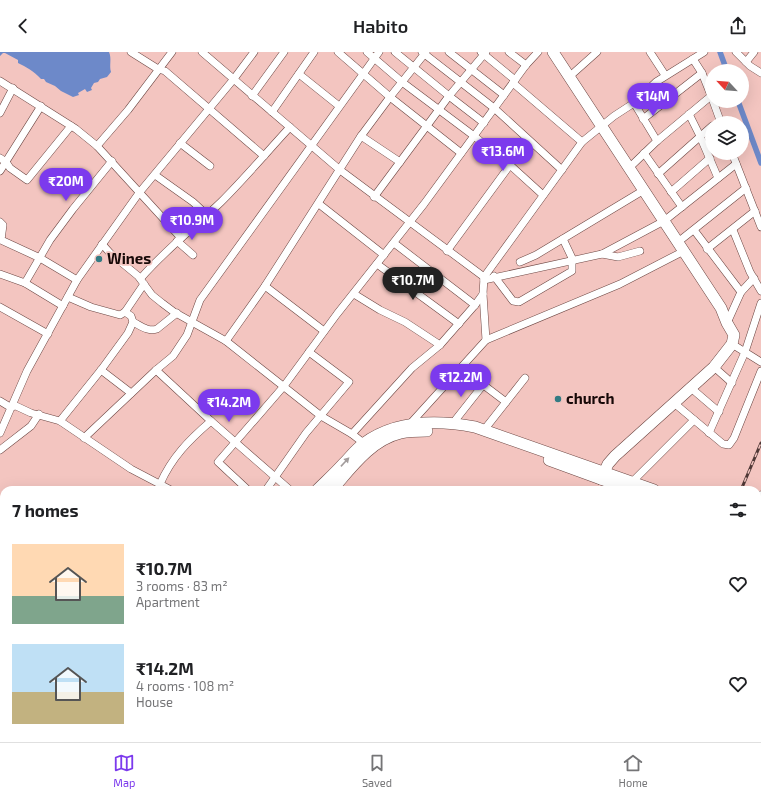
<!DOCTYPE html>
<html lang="en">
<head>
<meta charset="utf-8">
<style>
  :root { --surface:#fff; --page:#f2f2f2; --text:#202124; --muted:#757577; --line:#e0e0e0; --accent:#7c3aed }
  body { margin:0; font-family:"Exo 2",sans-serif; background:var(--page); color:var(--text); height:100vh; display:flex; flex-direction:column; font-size:15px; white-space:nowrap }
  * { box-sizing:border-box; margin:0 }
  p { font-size:13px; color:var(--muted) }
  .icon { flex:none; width:22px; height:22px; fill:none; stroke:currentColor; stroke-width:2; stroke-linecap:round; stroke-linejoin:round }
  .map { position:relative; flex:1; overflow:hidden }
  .panel { position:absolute; left:0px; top:434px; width:761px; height:256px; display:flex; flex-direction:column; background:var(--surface); border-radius:12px 12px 0 0; box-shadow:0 4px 16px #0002 }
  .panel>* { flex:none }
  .needle { width:26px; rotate:296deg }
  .tools { position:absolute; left:705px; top:12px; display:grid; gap:8px }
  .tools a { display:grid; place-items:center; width:44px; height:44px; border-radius:50%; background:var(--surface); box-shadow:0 4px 16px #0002; font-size:20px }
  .price { position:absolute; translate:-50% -34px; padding:0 9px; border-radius:14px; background:var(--accent); color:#fff; font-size:13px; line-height:26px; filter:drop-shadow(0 1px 2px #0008) }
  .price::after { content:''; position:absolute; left:50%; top:24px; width:12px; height:9px; margin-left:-6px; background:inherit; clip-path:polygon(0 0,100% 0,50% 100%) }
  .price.current { background:#222; color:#fff }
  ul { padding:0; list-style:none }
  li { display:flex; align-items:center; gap:12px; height:100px; padding:0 12px }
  li span { display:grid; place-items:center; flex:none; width:112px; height:80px; border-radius:0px; color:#555 }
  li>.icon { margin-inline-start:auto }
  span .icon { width:48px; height:48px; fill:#fffc; stroke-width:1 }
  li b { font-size:17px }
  h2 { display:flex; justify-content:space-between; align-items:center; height:48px; padding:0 12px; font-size:17px }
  header { display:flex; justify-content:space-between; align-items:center; height:52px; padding:0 12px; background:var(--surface); font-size:18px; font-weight:600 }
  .menu { display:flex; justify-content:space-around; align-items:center; height:56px; border-top:1px solid var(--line); background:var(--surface); font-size:11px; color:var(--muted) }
  .menu a { display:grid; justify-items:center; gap:2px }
  .menu .current { color:var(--accent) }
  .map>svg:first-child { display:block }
  .green { fill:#9cd69e }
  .water { fill:#6d89c9 }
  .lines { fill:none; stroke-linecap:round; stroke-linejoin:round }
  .canal { stroke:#6d89c9; stroke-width:5.5 }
  .minor-casing { stroke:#6d4743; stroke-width:8 }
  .highway-casing { stroke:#6d4743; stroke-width:12 }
  .minor { stroke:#fff; stroke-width:7 }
  .highway { stroke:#fff; stroke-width:11 }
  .rail-casing { stroke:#4f3836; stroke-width:3 }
  .rail { stroke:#f3c5c0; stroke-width:1.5; stroke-dasharray:4.5; stroke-linecap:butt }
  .oneway { fill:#a29c9c }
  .poi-dot { fill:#337b83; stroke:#f3c5c0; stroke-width:1.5 }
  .labels { text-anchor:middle; stroke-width:3.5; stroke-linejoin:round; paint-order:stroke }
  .poi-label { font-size:15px; font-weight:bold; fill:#160807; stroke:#f3c5c0; text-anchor:start }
</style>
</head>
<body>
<header><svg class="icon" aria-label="back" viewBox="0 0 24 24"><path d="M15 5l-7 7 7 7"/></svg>Habito<svg class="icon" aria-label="share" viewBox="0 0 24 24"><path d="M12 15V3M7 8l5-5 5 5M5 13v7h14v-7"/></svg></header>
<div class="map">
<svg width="761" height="690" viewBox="0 0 761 690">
  <rect width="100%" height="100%" fill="#f3c5c0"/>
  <g class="green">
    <path d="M 4,589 L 4,627 L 0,623 L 0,594 Z"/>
    <path d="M 0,651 L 4,656 L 4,686 L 28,686 L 31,690 L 0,690 Z"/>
  </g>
  <path class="water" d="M 0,0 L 109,0 C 112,7 109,13 111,20 L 107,25 L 100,27 L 98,30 L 94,31 L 91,36 L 92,38 L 87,40 L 85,37 L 78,41 L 79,43 L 73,45 L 61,39 L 55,34 L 46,30 L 44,27 L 41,27 C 34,19 26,15 18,11 L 18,8 L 5,1 L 3,1 L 0,4 Z"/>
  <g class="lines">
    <g class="canal">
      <path d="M 720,0 L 727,19"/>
      <path d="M 738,49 L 761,111"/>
    </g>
    <g class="minor-casing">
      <g id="minor">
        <path d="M 131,0 L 158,17 L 165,19 L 264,104"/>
        <path d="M 202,0 L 340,118 L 484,225"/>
        <path d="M 338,0 L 390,45 L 461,101"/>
        <path d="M 367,0 L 402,30 L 474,84 L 510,113 L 543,143"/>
        <path d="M 395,0 L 449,44 L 484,71"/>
        <path d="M 422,0 L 494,56 L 562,118"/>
        <path d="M 449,0 L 504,43"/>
        <path d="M 481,0 L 515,28"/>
        <path d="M 509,0 L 526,13"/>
        <path d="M 650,0 L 665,23"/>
        <path d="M 736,0 L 750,14 L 761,21"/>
        <path d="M 693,7 L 702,21 L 712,46"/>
        <path d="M 746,10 L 754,0"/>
        <path d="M 299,22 L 339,54"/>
        <path d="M 569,25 L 597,0"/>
        <path d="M 0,29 L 76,77 L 97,94 L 181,186"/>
        <path d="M 513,31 L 582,90"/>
        <path d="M 252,44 L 284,0"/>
        <path d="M 713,49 L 721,71"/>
        <path d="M 634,51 L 657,89"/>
        <path d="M 272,60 L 314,0"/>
        <path d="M 0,61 L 13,36"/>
        <path d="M 689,62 L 700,84 L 718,126"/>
        <path d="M 643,67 L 702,21"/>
        <path d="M 361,84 L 400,110"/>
        <path d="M 180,91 L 210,114"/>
        <path d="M 97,94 L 128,58 L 172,0"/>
        <path d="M 644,101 L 682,155"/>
        <path d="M 732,101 L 761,175"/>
        <path d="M 0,106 L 6,110 L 10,116 L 27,128 L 71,74"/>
        <path d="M 629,116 L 657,89 L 711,44"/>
        <path d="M 0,119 L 41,54"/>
        <path d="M 658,122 L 712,74"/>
        <path d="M 155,123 L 193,150 L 207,163"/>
        <path d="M 671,140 L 710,106"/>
        <path d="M 374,145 L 449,44 L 486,0"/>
        <path d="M 319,152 L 384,203"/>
        <path d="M 0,170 L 3,173 L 1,188 L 40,206 L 77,228"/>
        <path d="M 694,178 L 741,240"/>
        <path d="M 733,178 L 750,220 L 761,239"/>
        <path d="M 177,189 L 193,203"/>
        <path d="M 678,190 L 746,136"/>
        <path d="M 394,191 L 475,253"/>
        <path d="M 102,192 L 110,201 L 138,224 L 152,243 L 162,251 L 174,260 L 226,289 L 321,364 L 352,382 L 366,393"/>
        <path d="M 707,197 L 755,159"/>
        <path d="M 447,199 L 510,113"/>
        <path d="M 602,202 L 618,205 L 640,199"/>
        <path d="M 520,210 L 536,203 L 644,138"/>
        <path d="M 377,212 L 459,272"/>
        <path d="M 0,222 L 25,231 L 50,188 L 73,157 L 112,109"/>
        <path d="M 494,224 L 513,249 L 519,250 L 572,219 L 572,206 L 563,187"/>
        <path d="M 141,226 C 165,198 194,176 221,150 C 245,126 267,100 290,75"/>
        <path d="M 484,228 L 602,202 L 664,169 L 736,112"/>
        <path d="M 25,231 L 63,254"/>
        <path d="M 265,234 L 324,279"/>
        <path d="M 354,242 L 380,258 L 405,270 L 440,293"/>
        <path d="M 68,245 L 91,255 L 120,263 L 125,260 L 144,232"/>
        <path d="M 0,255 L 48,282"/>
        <path d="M 133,270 C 141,274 148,280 157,277 L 177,261"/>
        <path d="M 727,271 L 741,240 L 754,226"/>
        <path d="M 486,288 L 620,232 L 684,199"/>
        <path d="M 226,289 L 265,234 L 361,84 L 390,45 L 426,0"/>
        <path d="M 732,292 L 761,310"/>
        <path d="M 714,315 L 732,331"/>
        <path d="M 461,316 L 506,350"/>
        <path d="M 101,318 L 131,341"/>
        <path d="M 156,318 L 211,369 L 290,438"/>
        <path d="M 691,336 L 719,360"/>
        <path d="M 0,349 L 10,355 L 16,354 L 31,361 L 60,369 L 131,417 L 171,438"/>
        <path d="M 674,351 L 723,392 L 729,393 L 734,386 L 761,319"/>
        <path d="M 60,369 L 101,318 L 128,281 L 133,270 L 131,264 L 125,260"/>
        <path d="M 453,371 L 483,333"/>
        <path d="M 409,373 L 486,288 L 483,242 L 484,225 L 582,90 L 614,64 L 634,51 L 656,30 L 704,0"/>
        <path d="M 484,378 L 525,326"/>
        <path d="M 0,381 L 27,319 L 77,228 L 139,141 L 233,28 L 254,0"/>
        <path d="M 709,381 L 745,300 L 761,251"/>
        <path d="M 352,382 L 412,316 L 440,293 L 475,253 L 483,242"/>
        <path d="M 84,386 L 156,318 L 173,304 L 187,283 L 200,248 L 379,0"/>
        <path d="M 0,398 L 31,374 L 39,362"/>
        <path d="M 632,430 L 694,368"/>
        <path d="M 160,432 C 172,405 189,388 211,369"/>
        <path d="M 248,438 L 218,410 L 284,334 L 337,262 L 424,152 L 526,13 L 538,0"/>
        <path d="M 266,438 L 306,381 L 349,330 L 309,300"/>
        <path d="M 757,452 L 761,443"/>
        <path d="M 0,491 L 4,495"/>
        <path d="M 0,544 L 4,548"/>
        <path d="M 757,558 L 761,560"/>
        <path d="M 757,610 L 761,604"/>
        <path d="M 757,661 L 761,658"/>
        <path d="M 216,686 L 220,690"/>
        <path d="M 344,686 L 349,690"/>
        <path d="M 478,686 L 483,690"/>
        <path d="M 97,690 L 98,686"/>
        <path d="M 236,690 L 239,686"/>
        <path d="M 293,690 L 296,686"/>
        <path d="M 403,690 L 406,686"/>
        <path d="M 456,690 L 459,686"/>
        <path d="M 716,690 L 722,686"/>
      </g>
    </g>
    <g class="highway-casing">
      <g id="highway">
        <path d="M 553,0 L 721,256 L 727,271 L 734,283 L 732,292 L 714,315 L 615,404 L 608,412 L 601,427 L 631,438"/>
        <path d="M 549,408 L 601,427"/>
        <path d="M 317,438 C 326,429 335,421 343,412 C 350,405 355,398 363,392 C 395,368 438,368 475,375 L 654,438"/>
        <path d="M 332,438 C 351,416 371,388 401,381 C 409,379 418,379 427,379"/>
        <path d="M 757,477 L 761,479"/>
        <path d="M 757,486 L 761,488"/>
        <path d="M 0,583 L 4,587"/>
      </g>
    </g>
    <use href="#minor" class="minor"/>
    <use href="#highway" class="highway"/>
    <g class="rail-casing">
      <g id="rail">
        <path d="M 741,438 L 761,391"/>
        <path d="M 645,690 L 647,686"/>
      </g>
    </g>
    <use href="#rail" class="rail"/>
  </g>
  <defs><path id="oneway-solid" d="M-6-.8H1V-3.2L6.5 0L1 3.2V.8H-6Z"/></defs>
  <use class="oneway" href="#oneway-solid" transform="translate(345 410) rotate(-47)"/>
  <g class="poi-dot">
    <circle cx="99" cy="207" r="4"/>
    <circle cx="558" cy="347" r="4"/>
  </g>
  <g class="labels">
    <g class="poi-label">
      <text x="107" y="212">Wines</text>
      <text x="566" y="352">church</text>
    </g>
  </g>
</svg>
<div class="tools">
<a><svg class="needle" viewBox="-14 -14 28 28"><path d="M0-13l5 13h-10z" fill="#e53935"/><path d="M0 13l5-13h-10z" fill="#757577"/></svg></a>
<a><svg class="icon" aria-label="layers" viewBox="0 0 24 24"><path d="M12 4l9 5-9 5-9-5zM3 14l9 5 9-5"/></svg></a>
</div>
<b class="price" style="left:653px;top:65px">₹14M</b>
<b class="price" style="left:503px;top:120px">₹13.6M</b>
<b class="price" style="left:66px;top:150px">₹20M</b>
<b class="price" style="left:192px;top:189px">₹10.9M</b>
<b class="price current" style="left:413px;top:249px">₹10.7M</b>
<b class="price" style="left:461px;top:346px">₹12.2M</b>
<b class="price" style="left:229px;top:371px">₹14.2M</b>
<section class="panel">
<h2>7 homes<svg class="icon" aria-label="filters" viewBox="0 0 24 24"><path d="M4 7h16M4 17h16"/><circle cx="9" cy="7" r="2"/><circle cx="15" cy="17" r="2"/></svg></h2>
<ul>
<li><span style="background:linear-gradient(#ffd9b3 65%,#7fa58c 0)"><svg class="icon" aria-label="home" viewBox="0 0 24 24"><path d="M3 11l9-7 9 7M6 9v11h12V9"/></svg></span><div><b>₹10.7M</b><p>3 rooms · 83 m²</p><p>Apartment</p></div><svg class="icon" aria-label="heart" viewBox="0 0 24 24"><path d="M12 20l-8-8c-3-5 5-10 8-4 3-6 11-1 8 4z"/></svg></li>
<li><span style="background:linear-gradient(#bfe0f5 60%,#c2b280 0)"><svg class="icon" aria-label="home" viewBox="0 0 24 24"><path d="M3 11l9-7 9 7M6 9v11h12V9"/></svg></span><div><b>₹14.2M</b><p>4 rooms · 108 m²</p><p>House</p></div><svg class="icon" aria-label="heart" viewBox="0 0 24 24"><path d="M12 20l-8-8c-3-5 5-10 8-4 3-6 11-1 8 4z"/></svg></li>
</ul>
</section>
</div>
<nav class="menu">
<a class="current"><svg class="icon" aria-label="map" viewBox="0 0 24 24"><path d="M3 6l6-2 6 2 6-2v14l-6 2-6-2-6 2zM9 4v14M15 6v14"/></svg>Map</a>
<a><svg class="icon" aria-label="saved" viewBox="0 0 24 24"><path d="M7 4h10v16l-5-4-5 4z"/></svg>Saved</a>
<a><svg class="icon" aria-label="home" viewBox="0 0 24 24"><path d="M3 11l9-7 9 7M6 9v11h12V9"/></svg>Home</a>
</nav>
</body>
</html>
